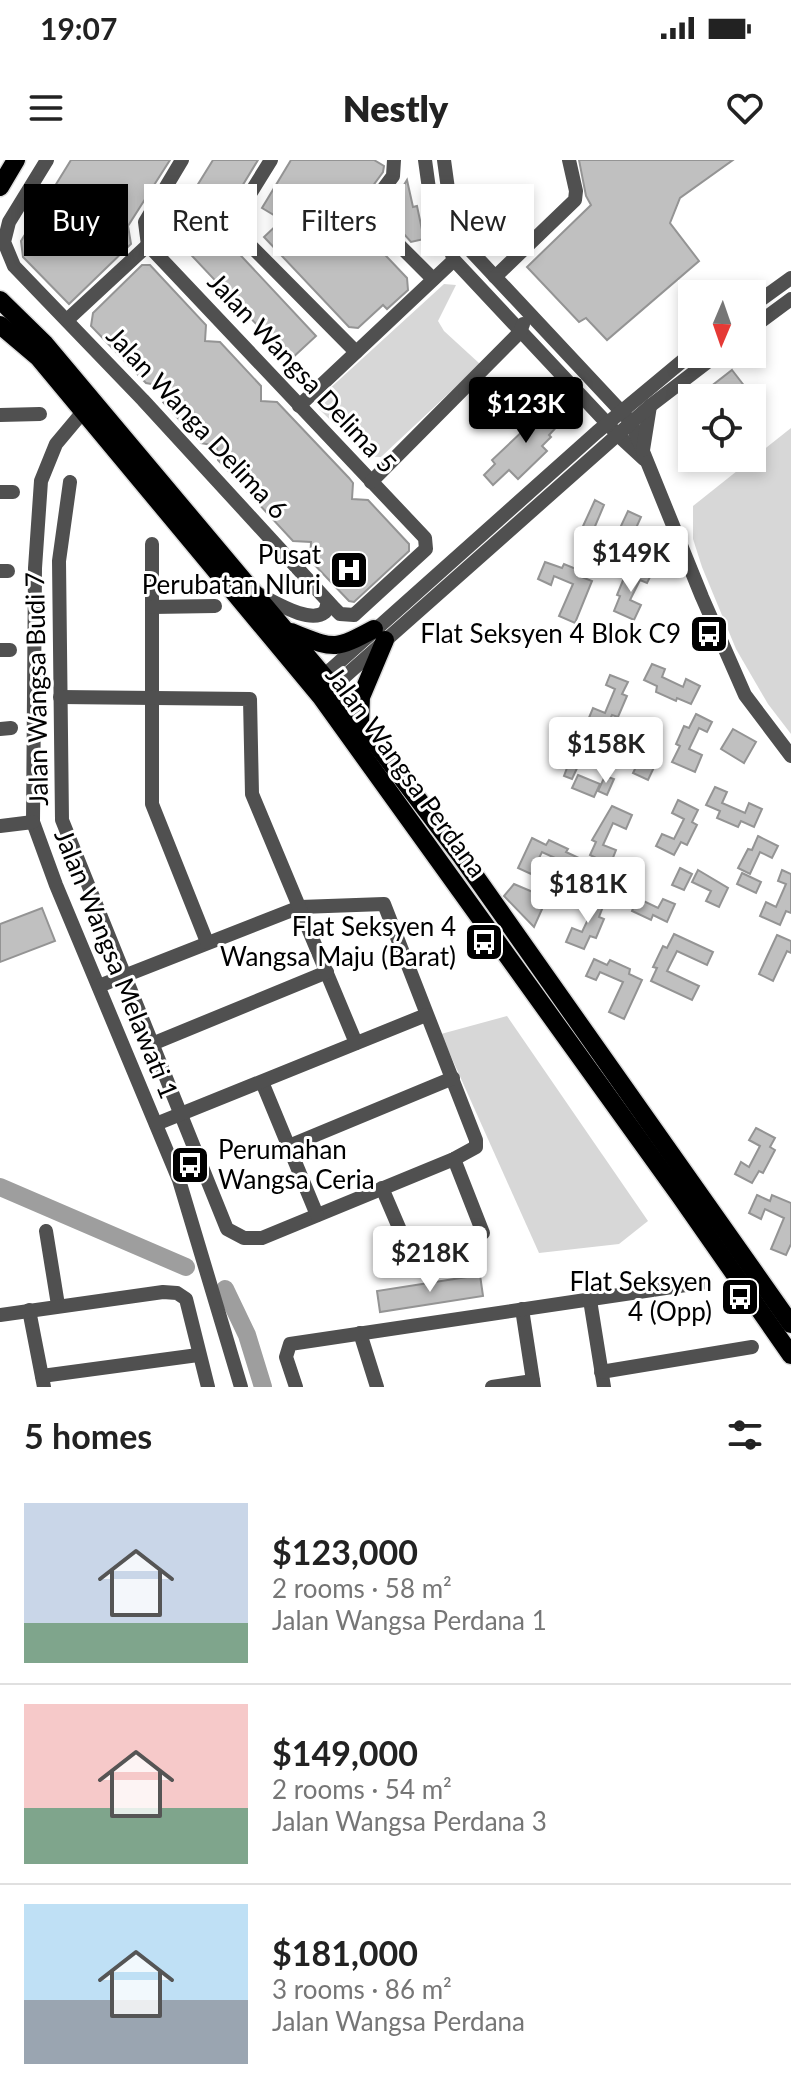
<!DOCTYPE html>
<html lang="en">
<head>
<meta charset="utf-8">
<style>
  :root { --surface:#fff; --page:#f2f2f2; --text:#222; --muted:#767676; --line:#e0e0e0; --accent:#000 }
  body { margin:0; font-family:Lato,sans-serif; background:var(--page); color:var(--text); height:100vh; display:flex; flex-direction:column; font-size:30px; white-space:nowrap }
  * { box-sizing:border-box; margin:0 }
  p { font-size:26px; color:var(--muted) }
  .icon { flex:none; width:44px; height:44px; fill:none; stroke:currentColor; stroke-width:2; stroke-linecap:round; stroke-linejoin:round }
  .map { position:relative; height:1227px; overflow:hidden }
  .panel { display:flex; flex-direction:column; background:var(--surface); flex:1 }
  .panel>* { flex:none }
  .banner { position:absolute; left:24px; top:24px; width:744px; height:72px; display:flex; gap:16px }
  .needle { width:52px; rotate:182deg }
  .buttons { position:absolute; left:678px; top:120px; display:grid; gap:16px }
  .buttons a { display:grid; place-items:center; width:88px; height:88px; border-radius:0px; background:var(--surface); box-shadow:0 4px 12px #0003; font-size:40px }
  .price { position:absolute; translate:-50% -68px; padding:0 18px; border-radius:8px; background:#fff; color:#222; font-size:26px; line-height:52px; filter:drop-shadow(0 2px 4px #0008) }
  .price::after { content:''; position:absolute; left:50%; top:48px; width:24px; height:18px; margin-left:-12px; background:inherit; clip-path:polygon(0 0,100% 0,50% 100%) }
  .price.current { background:var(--accent); color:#fff }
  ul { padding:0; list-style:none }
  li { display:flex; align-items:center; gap:24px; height:200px; padding:0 24px }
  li+li { border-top:2px solid var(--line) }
  li span { display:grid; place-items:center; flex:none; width:224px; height:160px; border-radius:0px; color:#555 }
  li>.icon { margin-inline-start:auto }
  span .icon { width:96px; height:96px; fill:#fffc; stroke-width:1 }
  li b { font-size:34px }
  h2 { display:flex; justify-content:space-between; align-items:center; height:96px; padding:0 24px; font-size:34px }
  .chip { padding:0 28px; border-radius:0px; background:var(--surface); box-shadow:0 4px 12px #0003; font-size:28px; line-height:72px }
  .chip.current { background:var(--accent); color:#fff }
  .status { display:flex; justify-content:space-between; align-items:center; height:56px; padding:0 40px; background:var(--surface); direction:ltr }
  .status svg { height:22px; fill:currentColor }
  header { display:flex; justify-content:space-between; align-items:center; height:104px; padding:0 24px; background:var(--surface); font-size:36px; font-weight:800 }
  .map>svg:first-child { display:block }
  .green { fill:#d7d7d7 }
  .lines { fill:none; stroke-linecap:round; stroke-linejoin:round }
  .river { stroke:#9e9e9e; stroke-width:18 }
  .building { fill:#c0c0c0; stroke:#949494; stroke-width:2; fill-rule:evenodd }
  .major-casing { stroke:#dbdbdb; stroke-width:21 }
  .minor { stroke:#505050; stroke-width:14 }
  .major { stroke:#000; stroke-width:18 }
  .labels { text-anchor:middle; stroke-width:6; stroke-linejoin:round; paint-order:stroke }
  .street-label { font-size:26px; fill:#000; stroke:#fff }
  .poi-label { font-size:26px; fill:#000; stroke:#fff; text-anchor:end }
</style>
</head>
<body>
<div class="status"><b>19:07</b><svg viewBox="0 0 49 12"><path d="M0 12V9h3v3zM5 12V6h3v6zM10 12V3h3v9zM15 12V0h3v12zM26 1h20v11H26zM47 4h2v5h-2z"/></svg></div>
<header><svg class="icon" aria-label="menu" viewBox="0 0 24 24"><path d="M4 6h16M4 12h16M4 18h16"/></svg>Nestly<svg class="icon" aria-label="heart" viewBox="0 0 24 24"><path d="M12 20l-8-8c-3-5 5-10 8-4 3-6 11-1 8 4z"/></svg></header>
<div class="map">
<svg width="791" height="1227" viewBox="0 0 791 1227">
  <rect width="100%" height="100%" fill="#fff"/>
  <g class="green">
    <path d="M 444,124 L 456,125 L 438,161 L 444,171 L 480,204 L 381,297 L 368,297 L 319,249 L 327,231 Z"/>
    <path d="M 791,268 L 791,574 L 768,544 L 736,489 L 702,407 L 693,379 L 693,346 Z"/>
    <path d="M 507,856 L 648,1061 L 619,1084 L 539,1093 L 441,874 Z"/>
  </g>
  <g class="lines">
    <g class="river">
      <path d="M 0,1027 L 186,1107"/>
      <path d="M 225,1129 L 247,1175 L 263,1227"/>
    </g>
  </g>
  <g class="building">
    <path d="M 71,0 L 170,0 L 128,66 L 131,84 L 69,144 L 23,97 L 21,81 Z"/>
    <path d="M 213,0 L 258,0 L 216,69 L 316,176 L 290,200 L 179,82 L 189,72 L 174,63 Z"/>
    <path d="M 291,0 L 374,0 L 384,6 L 383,12 L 364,38 L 352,60 L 407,118 L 408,130 L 387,149 L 383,145 L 358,168 L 349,167 L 264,77 L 282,60 L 262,48 ZM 307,40 L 340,61 L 317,83 L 294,59 Z"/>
    <path d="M 579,0 L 733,0 L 680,38 L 670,63 L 699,101 L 607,180 L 586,158 L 579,162 L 527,107 L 591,45 L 586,36 Z"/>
    <path d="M 407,20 L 413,47 L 417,46 L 424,79 L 411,82 L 393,62 L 390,48 Z"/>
    <path d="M 142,105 L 150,105 L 206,165 L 205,181 L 220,182 L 261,226 L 261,241 L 277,242 L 349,318 L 353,323 L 352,339 L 368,340 L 409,384 L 409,391 L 354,442 L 349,441 L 310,400 L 311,382 L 293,381 L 218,300 L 217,286 L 201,283 L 163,242 L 163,226 L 146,223 L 91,166 L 93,153 Z"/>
    <path d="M 732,210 L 749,232 L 741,238 L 696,238 Z"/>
    <path d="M 543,243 L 547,247 L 550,244 L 563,260 L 549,275 L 551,277 L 542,286 L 547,291 L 518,319 L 509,310 L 493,325 L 484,315 L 495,304 L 492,300 L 526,268 L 522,263 Z"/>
    <path d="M 595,340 L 604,345 L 593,371 L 614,381 L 628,351 L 641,357 L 623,397 L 609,391 L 607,396 L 587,387 L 589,382 L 578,377 Z"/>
    <path d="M 545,402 L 562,408 L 564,404 L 581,411 L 579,416 L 592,421 L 575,463 L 559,456 L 573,424 L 554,416 L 551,425 L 538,419 Z"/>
    <path d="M 637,406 L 652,413 L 647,423 L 640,420 L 630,440 L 641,445 L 634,460 L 614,451 L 620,436 L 617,435 L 624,418 L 630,421 Z"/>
    <path d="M 652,504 L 665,509 L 662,517 L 683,527 L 686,519 L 700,526 L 691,544 L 677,538 L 676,541 L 656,532 L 657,526 L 644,520 Z"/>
    <path d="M 610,515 L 628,522 L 622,534 L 627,536 L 618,557 L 612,555 L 606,568 L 588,560 L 593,548 L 605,553 L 615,529 L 606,525 Z"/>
    <path d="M 696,554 L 712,562 L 707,572 L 699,568 L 689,589 L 702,595 L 695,612 L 672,602 L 680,586 L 676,584 L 684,566 L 689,568 Z"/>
    <path d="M 733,569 L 756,582 L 744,603 L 721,589 Z"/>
    <path d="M 610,583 L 624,590 L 614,602 L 603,597 Z"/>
    <path d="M 628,583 L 657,601 L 648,620 L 633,613 L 638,603 L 622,595 Z"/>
    <path d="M 570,600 L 579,604 L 572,619 L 564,616 Z"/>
    <path d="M 578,615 L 600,624 L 594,637 L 572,628 Z"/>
    <path d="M 605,616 L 614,619 L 607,635 L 598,631 Z"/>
    <path d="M 715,627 L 727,632 L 722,643 L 745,653 L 749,643 L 762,649 L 754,667 L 741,661 L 738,667 L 717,658 L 720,651 L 706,645 Z"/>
    <path d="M 678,640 L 698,650 L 692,662 L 697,665 L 687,685 L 681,682 L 674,695 L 656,686 L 662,674 L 674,679 L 684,659 L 672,653 Z"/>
    <path d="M 612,646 L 632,655 L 626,669 L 613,663 L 603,685 L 616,690 L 610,705 L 590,695 L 596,682 L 592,680 Z"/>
    <path d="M 758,676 L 778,686 L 772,698 L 760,692 L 750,714 L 738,708 L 748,689 L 752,690 Z"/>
    <path d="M 532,678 L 546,685 L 549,680 L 568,689 L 566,692 L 581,699 L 566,730 L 554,724 L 564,702 L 542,692 L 531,714 L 518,708 Z"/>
    <path d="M 680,708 L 692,714 L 684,730 L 672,725 Z"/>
    <path d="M 698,710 L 728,728 L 719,747 L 706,741 L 711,731 L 692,722 Z"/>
    <path d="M 782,710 L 791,714 L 791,753 L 786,751 L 780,765 L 760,756 L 766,742 L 776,747 L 786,724 L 778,721 Z"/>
    <path d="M 742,713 L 761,722 L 756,733 L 737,724 Z"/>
    <path d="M 629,722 L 640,727 L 635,737 L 658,748 L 663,739 L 675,744 L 667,762 L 653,755 L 651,760 L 632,751 L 634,746 L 621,740 Z"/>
    <path d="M 514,724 L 547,738 L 534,767 L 504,736 Z"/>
    <path d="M 588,737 L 604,744 L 599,757 L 604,759 L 596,778 L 590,776 L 584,789 L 566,782 L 572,768 L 582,772 L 592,751 L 583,747 Z"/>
    <path d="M 42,748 L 55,781 L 0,802 L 0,764 Z"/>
    <path d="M 674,774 L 713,792 L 707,805 L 677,791 L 667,811 L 699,826 L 692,840 L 651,821 L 657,808 L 653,807 L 663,786 L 667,788 Z"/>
    <path d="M 777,775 L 791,781 L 791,793 L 787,791 L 773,821 L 759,814 Z"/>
    <path d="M 594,799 L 607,805 L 610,800 L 630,809 L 629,814 L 642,820 L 624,859 L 609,852 L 623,822 L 600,812 L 596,820 L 586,816 Z"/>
    <path d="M 756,968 L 775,978 L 770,987 L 775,990 L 763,1013 L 759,1011 L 752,1023 L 735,1014 L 741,1002 L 749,1007 L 760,986 L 749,980 Z"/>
    <path d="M 757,1035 L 770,1041 L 772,1035 L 791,1043 L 791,1084 L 786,1095 L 771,1089 L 784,1058 L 765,1049 L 761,1059 L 749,1053 Z"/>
    <path d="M 480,1115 L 483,1136 L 380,1152 L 377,1131 Z"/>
  </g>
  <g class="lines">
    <g class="major-casing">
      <g id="major">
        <path d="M 0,27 L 16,0"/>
        <path d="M 0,140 L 45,184 L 333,527 L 461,696 L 791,1164"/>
        <path d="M 0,165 L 38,197 L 321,537 L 680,1036 L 791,1195"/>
        <path d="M 291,472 C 335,489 333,491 374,469"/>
        <path d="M 360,564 L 361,537 L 385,480"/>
      </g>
    </g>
    <g class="minor">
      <path d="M 47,0 L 9,62 L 4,82 L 14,106 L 143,240 L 334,448 L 340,454 L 354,455 L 426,389 L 425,378 L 148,85 L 145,62 L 182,0"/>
      <path d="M 271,0 L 235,58 L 237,72 L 356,192"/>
      <path d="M 394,0 L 393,16 L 372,44 L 372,58 L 433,119"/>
      <path d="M 425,0 L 430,36 L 454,100 L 618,275 L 644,299"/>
      <path d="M 444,0 L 448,29 L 470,90 L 631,262 L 702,437 L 745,535 L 791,596"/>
      <path d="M 495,117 L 575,40 L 576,31 L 569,0"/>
      <path d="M 752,146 L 791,118"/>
      <path d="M 67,160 L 148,85"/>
      <path d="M 752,168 L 791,139"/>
      <path d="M 299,246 L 454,100"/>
      <path d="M 82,253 L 56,284 L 41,321 L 35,408 L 33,662 L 56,725 L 179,1020 L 241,1227"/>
      <path d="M 0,255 L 40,254"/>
      <path d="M 643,290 L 650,246"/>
      <path d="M 70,322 L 59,401 L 62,660 L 227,1069 L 244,1078 L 262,1078 L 454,999 L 476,987 L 476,980 L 384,744 L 300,747 L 124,816 L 99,826"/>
      <path d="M 371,322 L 520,172 L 523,164"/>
      <path d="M 0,332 L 13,332"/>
      <path d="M 152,384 L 152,644 L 207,782"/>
      <path d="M 0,411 L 8,411"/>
      <path d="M 254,432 C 272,440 309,465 325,452 L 328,442"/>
      <path d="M 152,447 L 215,446"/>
      <path d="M 0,490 L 10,490"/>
      <path d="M 318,521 L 597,272 L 692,193"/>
      <path d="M 325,534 L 650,246 L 718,194"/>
      <path d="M 60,537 L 250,539 L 252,634 L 356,883"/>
      <path d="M 0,569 L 11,568"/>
      <path d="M 0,666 L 33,662"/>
      <path d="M 152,884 L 327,812"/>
      <path d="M 262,922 L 317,1055"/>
      <path d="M 156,964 L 426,855"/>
      <path d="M 289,986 L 453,918"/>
      <path d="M 454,999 L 483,1073"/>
      <path d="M 382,1028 L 409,1091"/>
      <path d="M 46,1071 L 58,1145"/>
      <path d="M 590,1140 L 604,1227"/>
      <path d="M 522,1149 L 534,1227"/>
      <path d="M 29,1150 L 44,1227"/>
      <path d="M 0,1155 L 163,1132 L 177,1133 L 186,1139 L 208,1227"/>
      <path d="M 360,1173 L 377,1227"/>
      <path d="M 601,1212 L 752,1187"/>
      <path d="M 42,1216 L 198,1195"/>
      <path d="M 296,1227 L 286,1197 L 290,1184 L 706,1122"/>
      <path d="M 492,1227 L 533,1221"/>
    </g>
    <use href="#major" class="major"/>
  </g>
  <defs>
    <g id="hospital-square" transform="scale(2)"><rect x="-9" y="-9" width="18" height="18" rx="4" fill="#000" stroke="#fff"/><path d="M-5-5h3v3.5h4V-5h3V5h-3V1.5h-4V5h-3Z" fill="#fff"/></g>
    <g id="bus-square" transform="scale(2)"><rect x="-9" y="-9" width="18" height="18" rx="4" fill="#000" stroke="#fff"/><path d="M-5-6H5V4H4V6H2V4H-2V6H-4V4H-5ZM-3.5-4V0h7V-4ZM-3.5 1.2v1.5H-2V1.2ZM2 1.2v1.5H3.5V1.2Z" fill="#fff"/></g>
  </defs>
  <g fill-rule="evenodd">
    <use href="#hospital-square" x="349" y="410"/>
    <use href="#bus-square" x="709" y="474"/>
    <use href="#bus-square" x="484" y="782"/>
    <use href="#bus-square" x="190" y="1005"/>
    <use href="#bus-square" x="740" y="1137"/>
  </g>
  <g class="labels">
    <g class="street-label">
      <text transform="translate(302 213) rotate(47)" y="9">Jalan Wangsa Delima 5</text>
      <text transform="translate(197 263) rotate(47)" y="9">Jalan Wanga Delima 6</text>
      <text transform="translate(37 529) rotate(-91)" y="9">Jalan Wangsa Budi 7</text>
      <text transform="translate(406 612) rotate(54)" y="9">Jalan Wangsa Perdana</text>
      <text transform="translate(116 804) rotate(68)" y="9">Jalan Wangsa Melawati 1</text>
    </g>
    <g class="poi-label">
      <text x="321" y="404">Pusat<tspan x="321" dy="30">Perubatan Nluri</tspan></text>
      <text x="681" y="483">Flat Seksyen 4 Blok C9</text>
      <text x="456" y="776">Flat Seksyen 4<tspan x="456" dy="30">Wangsa Maju (Barat)</tspan></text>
      <text x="218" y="999" text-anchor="start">Perumahan<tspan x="218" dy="30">Wangsa Ceria</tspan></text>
      <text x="712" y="1131">Flat Seksyen<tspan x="712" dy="30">4 (Opp)</tspan></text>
    </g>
  </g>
</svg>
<div class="buttons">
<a><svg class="needle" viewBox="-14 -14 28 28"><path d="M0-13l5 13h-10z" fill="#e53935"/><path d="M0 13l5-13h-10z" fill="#767676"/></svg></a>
<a><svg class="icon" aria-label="locate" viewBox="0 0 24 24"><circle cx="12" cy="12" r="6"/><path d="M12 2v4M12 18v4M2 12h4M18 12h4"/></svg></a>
</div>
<b class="price current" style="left:526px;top:285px">$123K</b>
<b class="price" style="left:631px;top:434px">$149K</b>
<b class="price" style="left:606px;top:625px">$158K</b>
<b class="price" style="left:588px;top:765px">$181K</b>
<b class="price" style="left:430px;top:1134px">$218K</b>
<div class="banner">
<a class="chip current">Buy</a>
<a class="chip">Rent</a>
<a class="chip">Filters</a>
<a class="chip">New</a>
</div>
</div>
<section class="panel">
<h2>5 homes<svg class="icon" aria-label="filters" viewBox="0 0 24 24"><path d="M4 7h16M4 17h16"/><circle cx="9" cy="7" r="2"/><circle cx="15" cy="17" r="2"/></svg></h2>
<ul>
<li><span style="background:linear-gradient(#c9d6e8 75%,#7fa58c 0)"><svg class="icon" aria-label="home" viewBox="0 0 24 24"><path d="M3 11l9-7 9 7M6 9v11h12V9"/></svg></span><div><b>$123,000</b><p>2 rooms · 58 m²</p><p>Jalan Wangsa Perdana 1</p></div></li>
<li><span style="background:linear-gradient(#f6c9c9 65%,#7fa58c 0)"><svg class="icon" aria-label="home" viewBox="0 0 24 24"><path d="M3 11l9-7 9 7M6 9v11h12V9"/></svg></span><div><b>$149,000</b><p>2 rooms · 54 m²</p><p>Jalan Wangsa Perdana 3</p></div></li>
<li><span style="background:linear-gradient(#bfe0f5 60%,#9aa5b1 0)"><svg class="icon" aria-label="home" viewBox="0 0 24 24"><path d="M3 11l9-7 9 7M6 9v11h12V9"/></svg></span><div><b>$181,000</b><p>3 rooms · 86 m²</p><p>Jalan Wangsa Perdana</p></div></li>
</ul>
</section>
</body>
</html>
